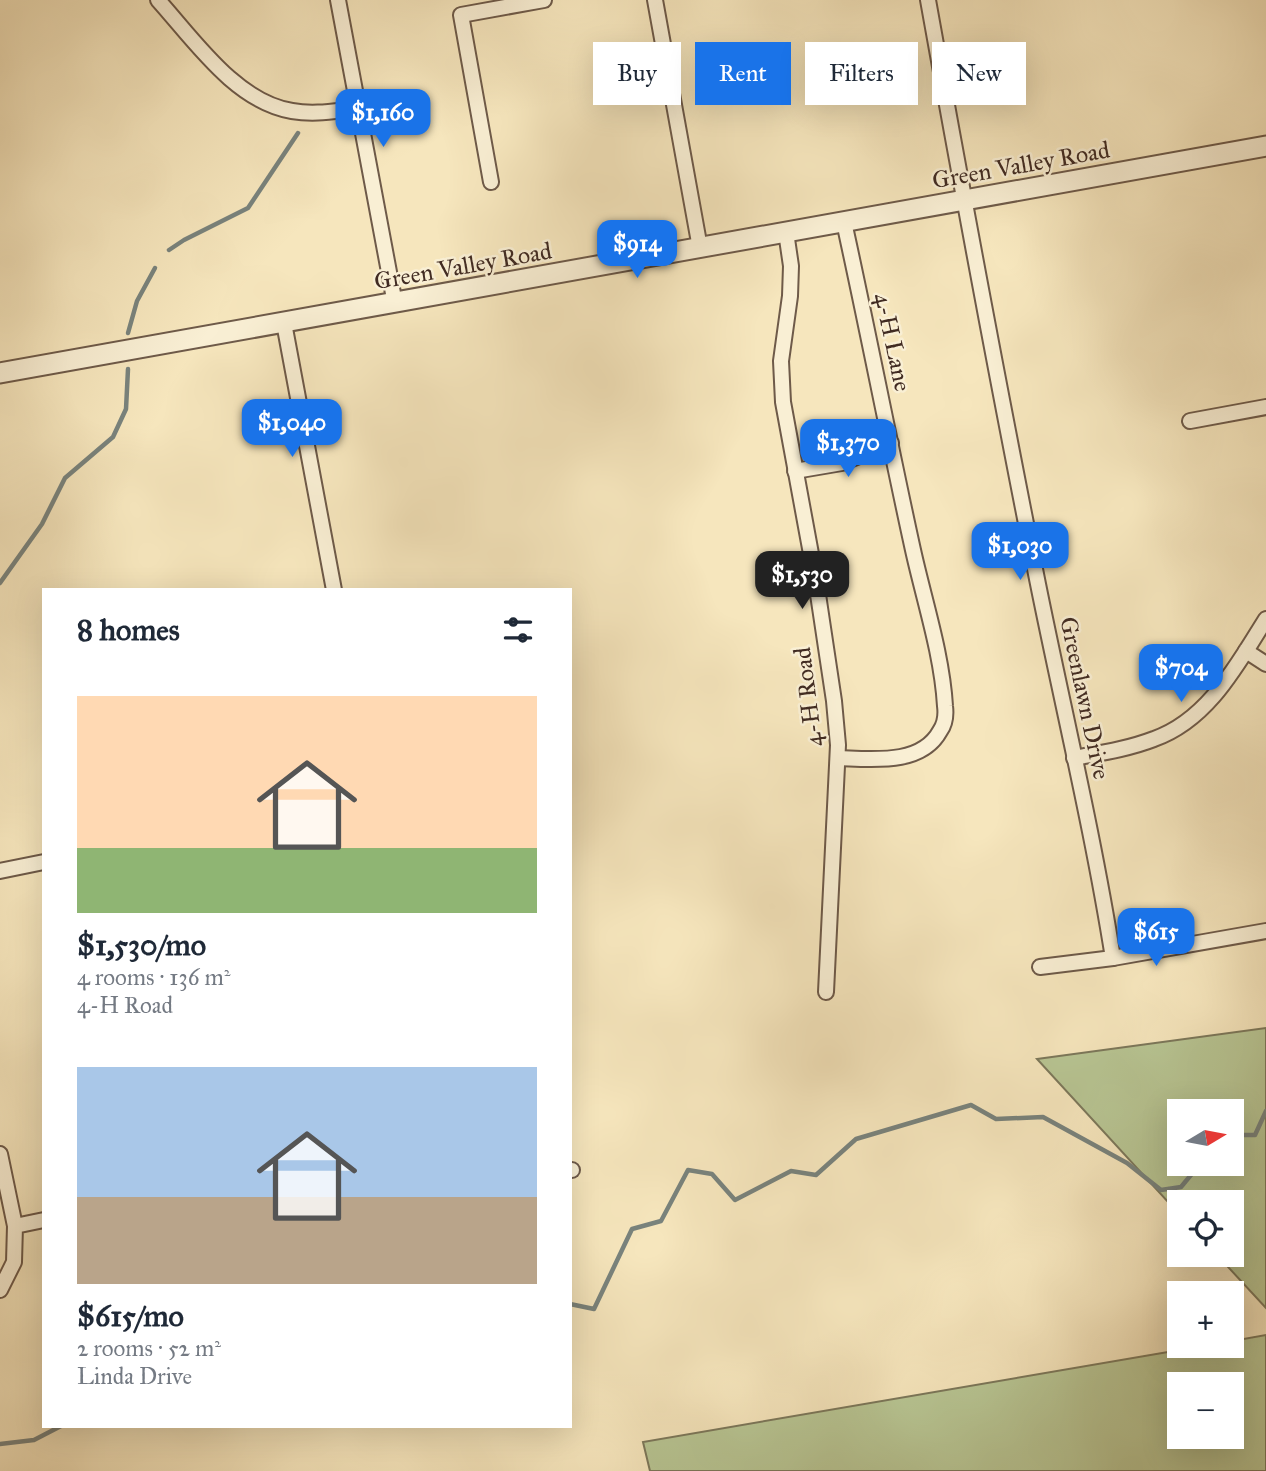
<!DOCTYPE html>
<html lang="en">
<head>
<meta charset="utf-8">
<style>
  :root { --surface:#fff; --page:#f2f2f3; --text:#1f2937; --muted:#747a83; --accent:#1a73e8 }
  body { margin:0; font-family:"IM FELL Great Primer",serif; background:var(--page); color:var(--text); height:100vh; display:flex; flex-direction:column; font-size:26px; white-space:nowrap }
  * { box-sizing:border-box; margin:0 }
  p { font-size:23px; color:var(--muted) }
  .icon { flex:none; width:38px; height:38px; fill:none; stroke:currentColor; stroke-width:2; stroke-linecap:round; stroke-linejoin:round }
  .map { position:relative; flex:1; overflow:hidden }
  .drawer { position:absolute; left:42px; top:588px; width:530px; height:840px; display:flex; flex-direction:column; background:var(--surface); border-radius:0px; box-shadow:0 7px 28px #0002 }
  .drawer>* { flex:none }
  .guide { position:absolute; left:593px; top:42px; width:567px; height:63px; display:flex; gap:14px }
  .needle { width:46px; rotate:80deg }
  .buttons { position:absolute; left:1167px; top:1099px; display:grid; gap:14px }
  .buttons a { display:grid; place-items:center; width:77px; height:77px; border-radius:0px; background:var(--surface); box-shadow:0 7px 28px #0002; font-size:35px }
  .price { position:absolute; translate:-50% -60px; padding:0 16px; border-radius:14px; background:var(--accent); color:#fff; font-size:23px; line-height:46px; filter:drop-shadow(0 2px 4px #0008) }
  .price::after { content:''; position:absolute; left:50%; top:42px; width:21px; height:16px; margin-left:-10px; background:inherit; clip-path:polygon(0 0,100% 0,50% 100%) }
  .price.current { background:#222; color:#fff }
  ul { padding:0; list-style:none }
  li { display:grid; align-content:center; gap:14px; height:371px; padding:0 35px }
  li span { display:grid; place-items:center; height:217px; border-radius:0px; color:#555 }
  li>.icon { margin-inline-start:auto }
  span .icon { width:126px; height:126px; fill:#fffc; stroke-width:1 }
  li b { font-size:30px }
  h2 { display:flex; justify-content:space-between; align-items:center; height:84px; padding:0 35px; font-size:30px }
  .tag { padding:0 24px; border-radius:0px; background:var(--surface); box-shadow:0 7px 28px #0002; font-size:24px; line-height:63px }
  .tag.current { background:var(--accent); color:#fff }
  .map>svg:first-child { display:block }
  .green { fill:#b8c694; stroke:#7c785b; stroke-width:2; fill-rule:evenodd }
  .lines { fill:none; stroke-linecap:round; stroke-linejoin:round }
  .stream { stroke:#79837d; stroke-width:4.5 }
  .minor-casing { stroke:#6e5a49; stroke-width:18 }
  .tertiary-casing { stroke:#6e5a49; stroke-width:23 }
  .minor { stroke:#f9efd4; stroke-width:14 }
  .tertiary { stroke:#f9efd4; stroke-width:19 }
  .labels { text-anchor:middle; stroke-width:5; stroke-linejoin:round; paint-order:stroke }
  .street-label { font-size:24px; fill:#412b22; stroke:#f9efd4 }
</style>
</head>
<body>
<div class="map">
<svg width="1266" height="1471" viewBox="0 0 1266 1471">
  <rect width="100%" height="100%" fill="#f6e6bd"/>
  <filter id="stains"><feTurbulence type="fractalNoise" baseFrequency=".00286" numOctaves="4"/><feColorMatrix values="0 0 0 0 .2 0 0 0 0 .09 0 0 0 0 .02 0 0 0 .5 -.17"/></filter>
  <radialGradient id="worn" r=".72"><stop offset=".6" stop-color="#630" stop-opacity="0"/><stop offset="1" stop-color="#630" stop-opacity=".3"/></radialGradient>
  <g class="green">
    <path d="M 1266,1028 L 1266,1308 L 1217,1255 L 1232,1255 L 1232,1202 L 1180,1202 L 1179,1214 L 1037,1059 ZM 1180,1111 L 1232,1111 L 1232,1164 L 1180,1164 Z"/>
    <path d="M 1266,1335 L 1266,1471 L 650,1471 L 643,1442 L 1203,1346 L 1232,1346 L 1232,1341 ZM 1180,1384 L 1232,1384 L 1232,1437 L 1180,1437 Z"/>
  </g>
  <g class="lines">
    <g class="stream">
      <path d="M 169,250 L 184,240 L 248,208 L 298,133"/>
      <path d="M 128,333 L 137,301 L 155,268"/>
      <path d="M 0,583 L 42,524 L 65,478 L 113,437 L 126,409 L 128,369"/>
      <path d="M 1232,1135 L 1255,1135 L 1266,1111"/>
      <path d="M 570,1304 L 594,1309 L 632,1229 L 661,1221 L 688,1170 L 712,1174 L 735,1200 L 791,1171 L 816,1175 L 856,1139 L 971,1105 L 996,1119 L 1043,1117 L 1127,1163 L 1161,1190 L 1181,1187 L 1200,1164"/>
      <path d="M 0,1444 L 34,1440 L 61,1426"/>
    </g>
    <g class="minor-casing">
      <g id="minor">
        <path d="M 158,0 C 194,40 236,102 292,111 C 314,115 335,111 357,109"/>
        <path d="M 338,0 L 395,304"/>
        <path d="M 655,0 L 700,248"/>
        <path d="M 928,0 C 963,195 999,389 1038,584 C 1063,708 1093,832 1113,958"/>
        <path d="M 491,182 L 461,15 L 544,0"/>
        <path d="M 786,232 L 791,266 L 790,296 L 781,361 L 783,402 L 816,581 L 834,701 L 838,745 L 826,992"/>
        <path d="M 284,323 L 334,590"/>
        <path d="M 1190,421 L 1266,407"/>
        <path d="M 795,471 L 842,463 L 891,443"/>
        <path d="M 1246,651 L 1266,664"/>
        <path d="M 838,758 C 871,759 921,766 940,731 C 945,724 946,714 945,706 C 942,654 924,600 913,550 C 889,441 868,331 844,222"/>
        <path d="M 1074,758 C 1101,753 1128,749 1154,739 C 1208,720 1237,665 1266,619"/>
        <path d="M 0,871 L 44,862"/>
        <path d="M 1040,967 L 1113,958 L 1266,931"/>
        <path d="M 0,1154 L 15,1226"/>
        <path d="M 570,1170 L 572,1170"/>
        <path d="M 0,1290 L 14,1262 L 15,1226 L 44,1220"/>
      </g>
    </g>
    <g class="tertiary-casing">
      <path id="tertiary" d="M 0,373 L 1266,146"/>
    </g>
    <use href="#minor" class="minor"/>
    <use href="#tertiary" class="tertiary"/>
  </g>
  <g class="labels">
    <g class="street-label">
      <text transform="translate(1021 165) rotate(-10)" y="8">Green Valley Road</text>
      <text transform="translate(463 266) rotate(-10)" y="8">Green Valley Road</text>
      <text transform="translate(893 342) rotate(78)" y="8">4-H Lane</text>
      <text transform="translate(808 697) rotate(-97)" y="8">4-H Road</text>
      <text transform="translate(1085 698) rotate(78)" y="8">Greenlawn Drive</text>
    </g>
  </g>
  <rect width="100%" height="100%" filter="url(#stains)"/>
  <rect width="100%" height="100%" fill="url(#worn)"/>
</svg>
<div class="buttons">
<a><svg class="needle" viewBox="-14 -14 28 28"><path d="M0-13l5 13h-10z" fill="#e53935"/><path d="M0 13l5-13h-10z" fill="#747a83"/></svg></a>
<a><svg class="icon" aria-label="locate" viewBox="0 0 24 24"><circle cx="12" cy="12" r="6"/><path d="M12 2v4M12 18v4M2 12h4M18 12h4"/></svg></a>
<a>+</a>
<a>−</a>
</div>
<b class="price" style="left:383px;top:149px">$1,160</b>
<b class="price" style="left:637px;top:280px">$914</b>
<b class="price" style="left:292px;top:459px">$1,040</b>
<b class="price" style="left:848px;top:479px">$1,370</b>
<b class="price" style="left:1020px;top:582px">$1,030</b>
<b class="price current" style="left:802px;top:611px">$1,530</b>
<b class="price" style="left:1181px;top:704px">$704</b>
<b class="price" style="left:1156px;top:968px">$615</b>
<div class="guide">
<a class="tag">Buy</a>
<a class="tag current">Rent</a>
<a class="tag">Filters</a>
<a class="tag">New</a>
</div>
<section class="drawer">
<h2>8 homes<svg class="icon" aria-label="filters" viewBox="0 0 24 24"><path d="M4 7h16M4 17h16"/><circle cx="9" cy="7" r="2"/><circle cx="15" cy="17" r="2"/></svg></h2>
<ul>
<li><span style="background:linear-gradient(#ffd9b3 70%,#8fb573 0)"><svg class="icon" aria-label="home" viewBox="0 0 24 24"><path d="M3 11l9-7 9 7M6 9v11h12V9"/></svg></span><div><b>$1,530/mo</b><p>4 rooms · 136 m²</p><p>4-H Road</p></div></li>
<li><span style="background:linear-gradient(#a9c7e8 60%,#b9a48a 0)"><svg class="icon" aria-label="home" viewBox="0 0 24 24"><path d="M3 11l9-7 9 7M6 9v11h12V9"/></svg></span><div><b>$615/mo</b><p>2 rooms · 52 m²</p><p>Linda Drive</p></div></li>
</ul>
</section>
</div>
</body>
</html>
